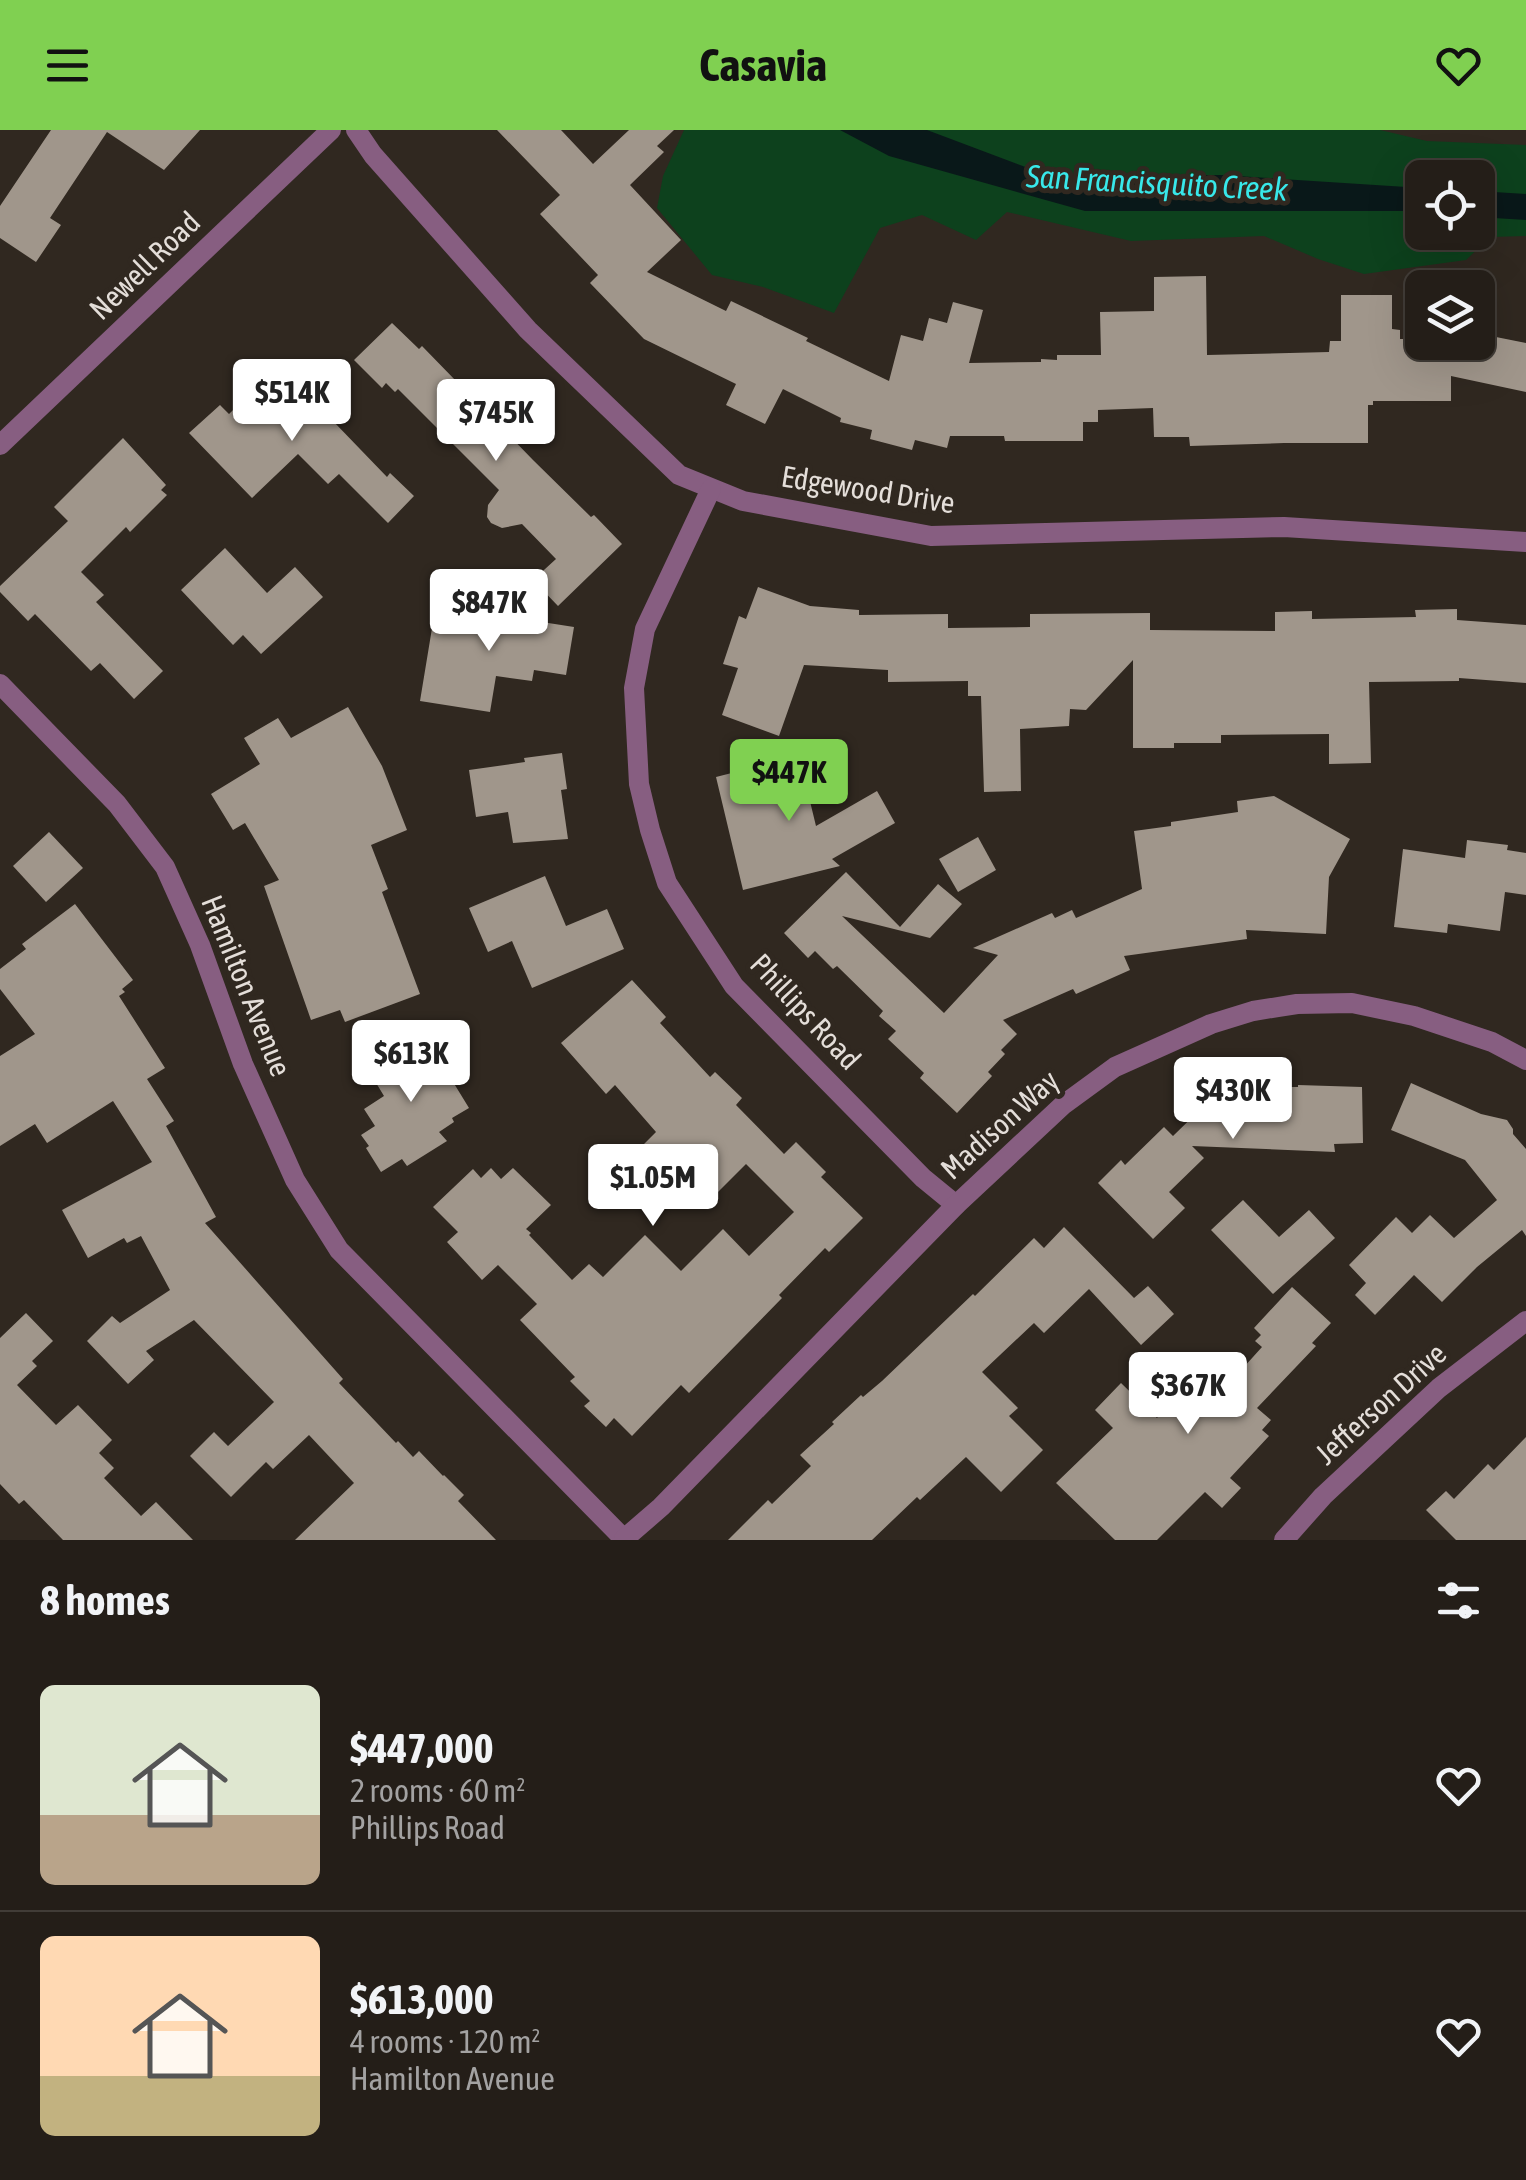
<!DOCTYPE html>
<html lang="en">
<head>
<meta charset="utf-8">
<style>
  :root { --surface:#241e18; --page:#302b25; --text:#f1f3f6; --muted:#a3a2a2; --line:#413c37; --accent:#80d051 }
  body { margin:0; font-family:"Asap Condensed",sans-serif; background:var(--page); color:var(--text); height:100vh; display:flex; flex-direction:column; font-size:38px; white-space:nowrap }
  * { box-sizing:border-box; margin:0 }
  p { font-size:32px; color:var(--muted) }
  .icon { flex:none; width:55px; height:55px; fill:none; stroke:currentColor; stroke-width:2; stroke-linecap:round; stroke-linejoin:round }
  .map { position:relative; height:1410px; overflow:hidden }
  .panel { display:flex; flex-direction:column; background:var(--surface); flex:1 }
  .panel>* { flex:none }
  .fabs { position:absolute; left:1405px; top:30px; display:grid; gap:20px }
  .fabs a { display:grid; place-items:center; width:90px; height:90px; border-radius:15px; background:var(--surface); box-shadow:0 10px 40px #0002,0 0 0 2px var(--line); font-size:50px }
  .price { position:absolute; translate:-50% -85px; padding:0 22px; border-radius:10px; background:#fff; color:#222; font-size:32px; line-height:65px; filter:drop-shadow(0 2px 5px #0008) }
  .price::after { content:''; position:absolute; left:50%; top:60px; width:30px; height:22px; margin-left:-15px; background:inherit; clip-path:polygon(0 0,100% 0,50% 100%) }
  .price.current { background:var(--accent); color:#111 }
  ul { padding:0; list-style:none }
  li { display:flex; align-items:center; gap:30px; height:250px; padding:0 40px }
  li+li { border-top:2px solid var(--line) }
  li span { display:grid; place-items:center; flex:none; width:280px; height:200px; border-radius:15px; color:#555 }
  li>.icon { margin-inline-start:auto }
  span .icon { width:120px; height:120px; fill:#fffc; stroke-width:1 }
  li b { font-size:42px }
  h2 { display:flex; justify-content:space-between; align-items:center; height:120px; padding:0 40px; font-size:42px }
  header { display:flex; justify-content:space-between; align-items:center; height:130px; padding:0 40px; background:var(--accent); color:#111; font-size:45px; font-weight:700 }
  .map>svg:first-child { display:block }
  .green { fill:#0d411d; fill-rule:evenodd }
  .water { fill:#091819 }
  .building { fill:#a0968b }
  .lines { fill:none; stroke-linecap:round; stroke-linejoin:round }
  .minor { stroke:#875e81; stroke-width:20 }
  .tertiary { stroke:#875e81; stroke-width:20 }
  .labels { text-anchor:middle; stroke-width:10; stroke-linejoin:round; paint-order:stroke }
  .street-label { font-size:30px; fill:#e4ded9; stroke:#302820 }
  .water-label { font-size:32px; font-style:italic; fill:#38e8ea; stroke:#302820 }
</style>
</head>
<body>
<header><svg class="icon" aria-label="menu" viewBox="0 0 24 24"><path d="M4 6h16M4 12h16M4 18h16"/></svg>Casavia<svg class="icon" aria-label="heart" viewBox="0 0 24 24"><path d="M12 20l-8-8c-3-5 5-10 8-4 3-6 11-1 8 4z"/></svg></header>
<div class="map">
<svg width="1526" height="1410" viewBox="0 0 1526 1410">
  <rect width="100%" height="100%" fill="#302820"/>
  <path class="green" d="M 684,0 L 1380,0 L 1427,11 L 1526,15 L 1526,106 L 1490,107 L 1466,130 L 1364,144 L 1318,129 L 1264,106 L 1131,111 L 1007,82 L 976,110 L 922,85 L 880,98 L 834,183 L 763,157 L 712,145 L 657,78 L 663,46 ZM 1422,48 L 1478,48 L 1478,102 L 1422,102 Z"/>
  <g class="water">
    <path d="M 840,0 L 927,0 L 1052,47 L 1221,45 L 1422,58 L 1422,81 L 1085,81 L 889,26 Z"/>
    <path d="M 1478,61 L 1526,64 L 1526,90 L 1478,87 Z"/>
  </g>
  <g class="building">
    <path d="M 51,0 L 200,0 L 164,40 L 107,2 L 50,88 L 61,95 L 36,132 L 0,108 L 0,76 Z"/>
    <path d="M 497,0 L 561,0 L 593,34 L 629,0 L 674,0 L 657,16 L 664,22 L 630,55 L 681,110 L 647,142 L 726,181 L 731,171 L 808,208 L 806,211 L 889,251 L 901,205 L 923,211 L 929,188 L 947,193 L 953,172 L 983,180 L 969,233 L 1041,232 L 1041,229 L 1057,230 L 1057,225 L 1101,225 L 1100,182 L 1154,181 L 1154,147 L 1206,146 L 1207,225 L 1329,222 L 1330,211 L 1341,211 L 1341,165 L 1392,165 L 1392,199 L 1400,200 L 1400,209 L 1422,209 L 1422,212 L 1489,212 L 1491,206 L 1526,213 L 1526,262 L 1451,246 L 1451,271 L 1373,271 L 1373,275 L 1368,275 L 1368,313 L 1284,313 L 1190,316 L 1189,307 L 1154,307 L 1153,278 L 1098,280 L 1098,292 L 1083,292 L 1083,311 L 1005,311 L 1004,306 L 950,306 L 947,318 L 915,310 L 912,320 L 870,309 L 872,300 L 840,292 L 841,288 L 783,259 L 765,294 L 726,275 L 736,254 L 644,209 L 590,153 L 598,145 L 540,84 L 560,65 Z"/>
    <path d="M 392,193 L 419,219 L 422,216 L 533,330 L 591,387 L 594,385 L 622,414 L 558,476 L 533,450 L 556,429 L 522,394 L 502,398 L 491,393 L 487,387 L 488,375 L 499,360 L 398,259 L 395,262 L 386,253 L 382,258 L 354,230 Z"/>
    <path d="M 279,235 L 387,347 L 390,343 L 414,366 L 388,393 L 339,344 L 328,354 L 298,324 L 252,368 L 189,303 L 220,275 L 229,284 Z"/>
    <path d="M 123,308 L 166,355 L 161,360 L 167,365 L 130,402 L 126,397 L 81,442 L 104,465 L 96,472 L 163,541 L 134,569 L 100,533 L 91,541 L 35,484 L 28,491 L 0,462 L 0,456 L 68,391 L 54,377 Z"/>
    <path d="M 225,418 L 267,463 L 295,437 L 323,467 L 261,524 L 243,505 L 233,515 L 181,460 Z"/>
    <path d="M 758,457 L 810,476 L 859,480 L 859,485 L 948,484 L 948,498 L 1030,497 L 1030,484 L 1150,483 L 1150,500 L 1275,501 L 1275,482 L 1312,481 L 1312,489 L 1416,487 L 1415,480 L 1457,479 L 1457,490 L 1526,495 L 1526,553 L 1459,548 L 1459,551 L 1369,552 L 1371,633 L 1329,634 L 1329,604 L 1221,605 L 1221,613 L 1174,613 L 1174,618 L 1133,618 L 1133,530 L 1086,580 L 1070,579 L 1069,596 L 1020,599 L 1021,661 L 984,662 L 981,566 L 968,566 L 968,551 L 888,552 L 888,540 L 804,535 L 779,606 L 722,585 L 738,538 L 723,534 L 739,486 L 746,489 Z"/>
    <path d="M 436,474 L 495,483 L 496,479 L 546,487 L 542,492 L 574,497 L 566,545 L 534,540 L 532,551 L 496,546 L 490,582 L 420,571 Z"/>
    <path d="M 348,577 L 382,636 L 407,700 L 371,715 L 388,759 L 382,762 L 420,864 L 345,892 L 340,880 L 311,890 L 264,756 L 279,750 L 245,693 L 233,700 L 211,664 L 260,634 L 244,608 L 278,588 L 291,608 Z"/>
    <path d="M 562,623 L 567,659 L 561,660 L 568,709 L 513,713 L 508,682 L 476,687 L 469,640 L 525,632 L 524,628 Z"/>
    <path d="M 799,626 L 816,696 L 877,661 L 895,693 L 832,729 L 840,736 L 743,760 L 716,647 Z"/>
    <path d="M 1274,666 L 1350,709 L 1329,747 L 1326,804 L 1246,800 L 1247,809 L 1124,826 L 1130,840 L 1076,864 L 1073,859 L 1003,890 L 1017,904 L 1001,920 L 1005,924 L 988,942 L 992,946 L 957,983 L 920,948 L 924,943 L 888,909 L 896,901 L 879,886 L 883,881 L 837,836 L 833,839 L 815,821 L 808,828 L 784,803 L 846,742 L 900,797 L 938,754 L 962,774 L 930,808 L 842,786 L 944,883 L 998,825 L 973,818 L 1052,783 L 1055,788 L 1072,780 L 1076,788 L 1142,759 L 1134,701 L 1171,696 L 1171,692 L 1238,682 L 1237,671 Z"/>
    <path d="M 49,702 L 83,738 L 46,772 L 13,736 Z"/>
    <path d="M 978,707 L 996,740 L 958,762 L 939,729 Z"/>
    <path d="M 1467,710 L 1508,715 L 1507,720 L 1526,723 L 1526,765 L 1505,762 L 1500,801 L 1448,794 L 1447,803 L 1394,797 L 1403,719 L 1465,728 Z"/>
    <path d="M 545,746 L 566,796 L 607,779 L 624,819 L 532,858 L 512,811 L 488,822 L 469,778 Z"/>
    <path d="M 75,774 L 133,850 L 122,859 L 125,862 L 119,866 L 165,938 L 147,949 L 174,991 L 166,996 L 216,1087 L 205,1093 L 343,1249 L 339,1253 L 396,1313 L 398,1311 L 413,1327 L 419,1321 L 443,1346 L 444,1345 L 464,1365 L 458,1371 L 496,1410 L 295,1410 L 354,1353 L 309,1305 L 273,1339 L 266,1332 L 231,1367 L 190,1326 L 214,1302 L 228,1316 L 274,1272 L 194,1190 L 146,1221 L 154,1230 L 128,1254 L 87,1211 L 112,1186 L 120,1193 L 170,1160 L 141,1106 L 127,1113 L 124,1108 L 88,1128 L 62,1080 L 152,1032 L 113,971 L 47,1013 L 35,994 L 0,1016 L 0,926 L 35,904 L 0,859 L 0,839 L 26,819 L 22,814 Z"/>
    <path d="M 632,850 L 666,887 L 660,893 L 710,947 L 715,942 L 742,968 L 736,975 L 784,1024 L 796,1012 L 826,1042 L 821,1047 L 863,1088 L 829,1122 L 825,1118 L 779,1165 L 782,1168 L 689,1263 L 681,1255 L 632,1306 L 614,1288 L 606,1297 L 584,1276 L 590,1271 L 570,1251 L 575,1247 L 520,1190 L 537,1174 L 498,1135 L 482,1150 L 447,1112 L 458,1102 L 433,1077 L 473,1039 L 481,1048 L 491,1038 L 501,1049 L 513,1038 L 551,1075 L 526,1099 L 531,1103 L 529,1105 L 572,1150 L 589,1134 L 603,1147 L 645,1105 L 681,1141 L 723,1099 L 749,1126 L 794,1082 L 746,1034 L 712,1068 L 690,1045 L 680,1055 L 641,1017 L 656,1002 L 615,955 L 606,964 L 561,913 Z"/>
    <path d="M 423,903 L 469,978 L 452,988 L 454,992 L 439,1002 L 447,1011 L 407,1036 L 402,1029 L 381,1042 L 366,1018 L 369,1016 L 361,1005 L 375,996 L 364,979 L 384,966 L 367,938 Z"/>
    <path d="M 1411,953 L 1481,984 L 1507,990 L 1513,999 L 1513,1004 L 1526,1019 L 1526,1106 L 1522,1100 L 1477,1137 L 1442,1172 L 1414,1145 L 1375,1185 L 1355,1165 L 1366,1153 L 1349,1135 L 1396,1087 L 1412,1103 L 1430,1085 L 1454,1108 L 1497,1070 L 1465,1030 L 1391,1000 Z"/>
    <path d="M 1298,955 L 1362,957 L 1363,1013 L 1334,1014 L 1335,1022 L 1192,1016 L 1204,1028 L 1169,1062 L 1185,1078 L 1153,1109 L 1098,1053 L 1121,1030 L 1125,1035 L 1164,997 L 1173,1006 L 1213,967 L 1245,975 L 1246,957 L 1298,957 Z"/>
    <path d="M 1243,1070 L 1279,1107 L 1309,1080 L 1335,1108 L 1273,1164 L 1211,1100 Z"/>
    <path d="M 1064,1097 L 1134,1168 L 1148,1156 L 1174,1184 L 1141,1215 L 1089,1159 L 1044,1203 L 1034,1193 L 982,1242 L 1018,1278 L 1009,1286 L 1043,1320 L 1001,1362 L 966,1327 L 920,1370 L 917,1367 L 872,1410 L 728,1410 L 768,1370 L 772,1374 L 811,1336 L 800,1325 L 834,1294 L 832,1292 L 861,1265 L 863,1267 L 882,1251 L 973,1164 L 975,1166 L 1034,1108 L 1044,1118 Z"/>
    <path d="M 1292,1157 L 1331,1193 L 1312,1213 L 1316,1216 L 1257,1278 L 1271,1290 L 1262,1300 L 1269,1306 L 1230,1348 L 1241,1358 L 1222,1378 L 1205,1362 L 1157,1410 L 1115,1410 L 1056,1353 L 1113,1298 L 1095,1280 L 1121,1253 L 1157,1288 L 1165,1278 L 1171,1283 L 1173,1280 L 1187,1293 L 1193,1285 L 1197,1289 L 1262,1217 L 1255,1211 L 1261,1205 L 1254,1198 Z"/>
    <path d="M 26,1183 L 53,1211 L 32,1231 L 37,1236 L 17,1255 L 56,1295 L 78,1275 L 112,1310 L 99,1323 L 114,1338 L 104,1348 L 141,1386 L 156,1372 L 193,1410 L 63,1410 L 24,1370 L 19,1374 L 0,1354 L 0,1208 Z"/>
    <path d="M 1526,1307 L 1526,1410 L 1456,1410 L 1426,1380 L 1446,1361 L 1454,1369 L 1488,1334 L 1494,1340 Z"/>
  </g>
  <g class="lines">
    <g class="minor">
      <path d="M 356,0 L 373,25 L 528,200 L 679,345 L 743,371 L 931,406 L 1284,397 L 1526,412"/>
      <path d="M 711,359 L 645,499 L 634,558 L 639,654 L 650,700 L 667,753 L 734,856 L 923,1048 L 956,1075"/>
      <path d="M 0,554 L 117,674 L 165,737 L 200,815 L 243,934 L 295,1050 L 339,1120 L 625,1410"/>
      <path d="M 624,1409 L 661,1377 L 956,1075 L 1063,975 L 1115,937 L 1211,894 L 1253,881 L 1297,874 L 1352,873 L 1414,886 L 1492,912 L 1526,930"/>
      <path d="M 1284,1410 L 1323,1366 L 1439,1258 L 1526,1191"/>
    </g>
    <path class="tertiary" d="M 0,315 L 331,0"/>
  </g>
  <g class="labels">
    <g class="street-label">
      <text transform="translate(145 136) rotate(-44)" y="10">Newell Road</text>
      <text transform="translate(868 360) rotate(9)" y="10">Edgewood Drive</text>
      <text transform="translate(246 856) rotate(68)" y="10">Hamilton Avenue</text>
      <text transform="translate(805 882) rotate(47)" y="10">Phillips Road</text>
      <text transform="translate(1000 995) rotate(-42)" y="10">Madison Way</text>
      <text transform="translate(1381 1274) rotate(-42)" y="10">Jefferson Drive</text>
    </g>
    <g class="water-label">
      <text transform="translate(1157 53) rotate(3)" y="11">San Francisquito Creek</text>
    </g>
  </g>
</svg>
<div class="fabs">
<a><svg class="icon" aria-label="locate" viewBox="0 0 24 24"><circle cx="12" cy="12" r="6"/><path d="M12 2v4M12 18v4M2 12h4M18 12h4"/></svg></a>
<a><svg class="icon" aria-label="layers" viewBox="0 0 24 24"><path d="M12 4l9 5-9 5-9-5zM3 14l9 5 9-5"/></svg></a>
</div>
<b class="price" style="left:292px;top:314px">$514K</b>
<b class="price" style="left:496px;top:334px">$745K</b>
<b class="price" style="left:489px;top:524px">$847K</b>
<b class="price current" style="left:789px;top:694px">$447K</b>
<b class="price" style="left:411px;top:975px">$613K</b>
<b class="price" style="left:1233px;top:1012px">$430K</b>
<b class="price" style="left:653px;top:1099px">$1.05M</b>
<b class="price" style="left:1188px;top:1307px">$367K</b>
</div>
<section class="panel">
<h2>8 homes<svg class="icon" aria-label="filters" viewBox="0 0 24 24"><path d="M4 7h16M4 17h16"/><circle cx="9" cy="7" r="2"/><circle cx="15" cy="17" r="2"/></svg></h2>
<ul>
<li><span style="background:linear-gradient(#dfe7d0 65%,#b9a48a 0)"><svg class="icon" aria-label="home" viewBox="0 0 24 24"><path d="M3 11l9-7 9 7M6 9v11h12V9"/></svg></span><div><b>$447,000</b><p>2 rooms · 60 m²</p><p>Phillips Road</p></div><svg class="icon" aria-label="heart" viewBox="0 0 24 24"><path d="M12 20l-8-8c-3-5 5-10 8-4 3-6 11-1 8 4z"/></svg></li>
<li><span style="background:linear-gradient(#ffd9b3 70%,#c2b280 0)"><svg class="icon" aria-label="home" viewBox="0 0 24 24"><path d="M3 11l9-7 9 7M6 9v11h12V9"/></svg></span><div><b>$613,000</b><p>4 rooms · 120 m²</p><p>Hamilton Avenue</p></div><svg class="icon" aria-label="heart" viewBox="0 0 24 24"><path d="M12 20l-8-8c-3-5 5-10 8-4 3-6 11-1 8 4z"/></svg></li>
</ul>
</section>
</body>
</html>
